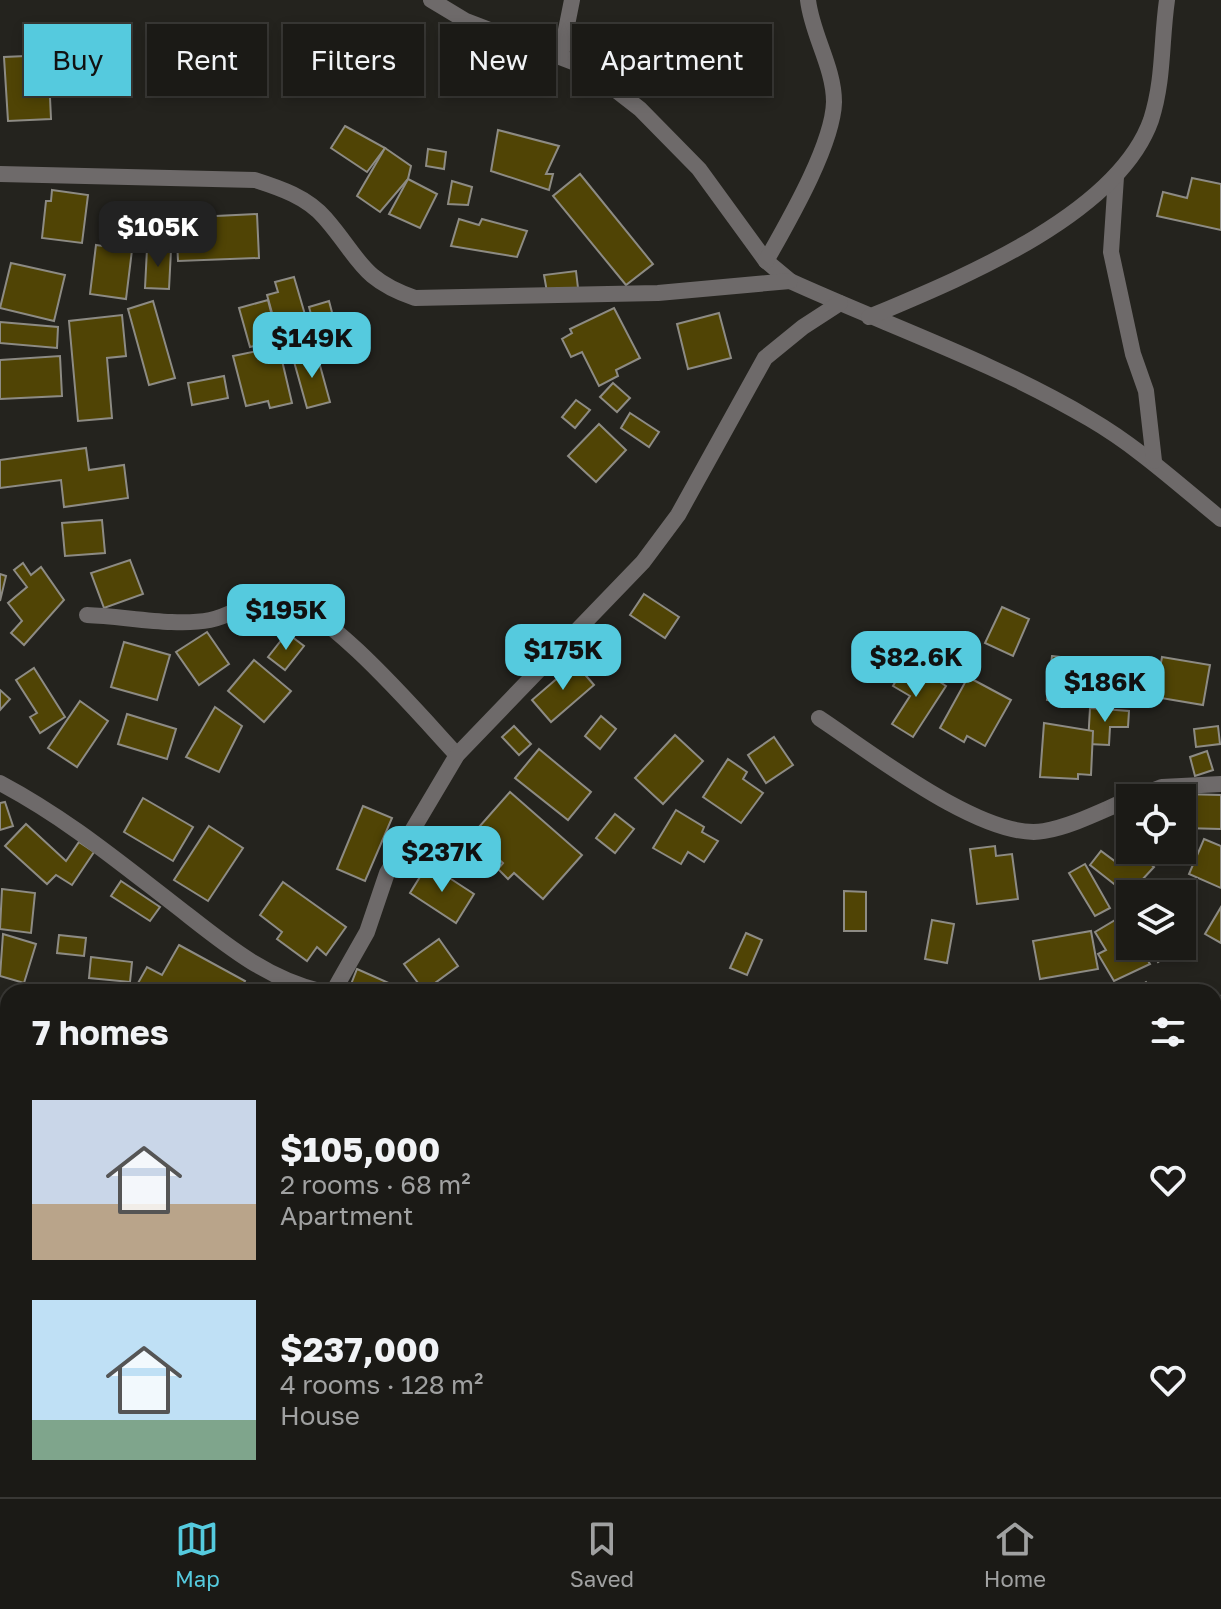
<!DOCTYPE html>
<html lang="en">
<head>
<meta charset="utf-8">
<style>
  :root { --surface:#1b1a16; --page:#24231f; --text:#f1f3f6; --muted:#a0a1a1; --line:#393835; --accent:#55cade }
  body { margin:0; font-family:"Golos Text",sans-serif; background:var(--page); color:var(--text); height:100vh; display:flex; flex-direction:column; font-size:30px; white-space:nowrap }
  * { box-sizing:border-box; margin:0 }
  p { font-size:26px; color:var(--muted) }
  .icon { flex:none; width:44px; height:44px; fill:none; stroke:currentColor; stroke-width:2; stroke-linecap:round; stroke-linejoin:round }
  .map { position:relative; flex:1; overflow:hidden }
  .sheet { position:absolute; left:0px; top:984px; width:1222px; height:514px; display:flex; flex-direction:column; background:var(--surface); border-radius:24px 24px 0 0; box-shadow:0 4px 12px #0003,0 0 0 2px var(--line) }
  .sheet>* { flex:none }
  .hud { position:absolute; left:24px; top:24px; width:800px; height:72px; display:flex; gap:16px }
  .controls { position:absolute; left:1116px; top:784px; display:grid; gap:16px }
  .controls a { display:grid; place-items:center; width:80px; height:80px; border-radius:0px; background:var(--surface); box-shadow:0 4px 12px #0003,0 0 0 2px var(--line); font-size:40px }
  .price { position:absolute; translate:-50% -68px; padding:0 18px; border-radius:16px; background:var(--accent); color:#111; font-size:26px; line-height:52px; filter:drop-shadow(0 2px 4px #0008) }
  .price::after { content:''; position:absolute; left:50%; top:48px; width:24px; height:18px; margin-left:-12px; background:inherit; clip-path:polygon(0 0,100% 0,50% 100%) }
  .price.on { background:#222; color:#fff }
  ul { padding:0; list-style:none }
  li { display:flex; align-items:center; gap:24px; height:200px; padding:0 32px }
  li span { display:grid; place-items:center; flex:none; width:224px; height:160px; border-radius:0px; color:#555 }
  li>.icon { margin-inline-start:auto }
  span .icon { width:96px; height:96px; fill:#fffc; stroke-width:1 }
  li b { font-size:34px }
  h2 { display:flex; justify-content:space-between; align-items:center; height:96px; padding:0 32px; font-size:34px }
  .pill { padding:0 28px; border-radius:0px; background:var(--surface); box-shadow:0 4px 12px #0003,0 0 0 2px var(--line); font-size:28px; line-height:72px }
  .pill.on { background:var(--accent); color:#111 }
  .tab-bar { display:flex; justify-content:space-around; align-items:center; height:112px; border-top:2px solid var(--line); background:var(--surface); font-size:22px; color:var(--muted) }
  .tab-bar a { display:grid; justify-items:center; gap:4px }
  .tab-bar .on { color:var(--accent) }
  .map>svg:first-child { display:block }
  .building { fill:#504405; stroke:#8d8b84; stroke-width:2 }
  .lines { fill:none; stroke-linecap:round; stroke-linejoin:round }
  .minor { stroke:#6e6a6a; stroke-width:16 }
</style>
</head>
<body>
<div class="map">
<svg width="1221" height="1497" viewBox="0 0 1221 1497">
  <rect width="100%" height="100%" fill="#24231e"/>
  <g class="building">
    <path d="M 48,55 L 51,119 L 8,121 L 4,57 Z"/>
    <path d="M 345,126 L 385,148 L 367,172 L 331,148 Z"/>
    <path d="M 498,130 L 559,146 L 546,174 L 553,174 L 549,190 L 491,171 Z"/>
    <path d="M 385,148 L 411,166 L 408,179 L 380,212 L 357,196 Z"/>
    <path d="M 428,149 L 446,152 L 444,169 L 426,166 Z"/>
    <path d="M 580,174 L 653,264 L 626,285 L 553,196 Z"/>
    <path d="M 1192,178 L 1221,184 L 1221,230 L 1157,216 L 1163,192 L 1187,198 Z"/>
    <path d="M 408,179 L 437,194 L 420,228 L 389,214 Z"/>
    <path d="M 452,181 L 472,187 L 468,205 L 448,204 Z"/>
    <path d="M 52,190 L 88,195 L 82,243 L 42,238 L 46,201 L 51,201 Z"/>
    <path d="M 257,214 L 259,258 L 178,261 L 176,218 Z"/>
    <path d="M 459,219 L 479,225 L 482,219 L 527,231 L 517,257 L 451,246 Z"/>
    <path d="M 96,245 L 132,250 L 126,299 L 90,294 Z"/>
    <path d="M 147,249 L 171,250 L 169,289 L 145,288 Z"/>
    <path d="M 11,263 L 65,275 L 54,321 L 0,308 Z"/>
    <path d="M 576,271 L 578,288 L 547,292 L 544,275 Z"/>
    <path d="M 294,277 L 306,318 L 276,327 L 267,295 L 278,292 L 275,282 Z"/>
    <path d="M 268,300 L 278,340 L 250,347 L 239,308 Z"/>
    <path d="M 153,301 L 175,378 L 149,385 L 128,309 Z"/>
    <path d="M 329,301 L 338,335 L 354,331 L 358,348 L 323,358 L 309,307 Z"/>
    <path d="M 614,308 L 640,358 L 616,370 L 618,376 L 599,386 L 582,352 L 571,357 L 562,339 L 572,333 L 570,329 Z"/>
    <path d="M 719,313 L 731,358 L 688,369 L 677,324 Z"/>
    <path d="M 122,315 L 126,356 L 107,358 L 112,418 L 78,421 L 69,321 Z"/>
    <path d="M 0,322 L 58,327 L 57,348 L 0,343 Z"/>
    <path d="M 262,350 L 264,355 L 280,352 L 292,403 L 270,408 L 268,401 L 246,406 L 233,356 Z"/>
    <path d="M 316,351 L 330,402 L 307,408 L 293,358 Z"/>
    <path d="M 60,356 L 62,396 L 0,399 L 0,360 Z"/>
    <path d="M 224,376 L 228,398 L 192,405 L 188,383 Z"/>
    <path d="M 613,383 L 630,398 L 617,412 L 600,397 Z"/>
    <path d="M 576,400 L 590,410 L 575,428 L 562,417 Z"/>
    <path d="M 630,413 L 659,432 L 649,447 L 621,428 Z"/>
    <path d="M 599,424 L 626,450 L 596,482 L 568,456 Z"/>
    <path d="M 86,448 L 89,470 L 124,465 L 128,498 L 64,507 L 61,480 L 0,488 L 0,460 Z"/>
    <path d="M 102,520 L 105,553 L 65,556 L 62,523 Z"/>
    <path d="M 130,560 L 143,594 L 104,608 L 91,573 Z"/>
    <path d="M 23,563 L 31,575 L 41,567 L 64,600 L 24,645 L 11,633 L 22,621 L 8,603 L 27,587 L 14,570 Z"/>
    <path d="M 0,574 L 6,576 L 0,601 Z"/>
    <path d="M 644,594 L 679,617 L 665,638 L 630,615 Z"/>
    <path d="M 1002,607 L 1029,619 L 1013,656 L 985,643 Z"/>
    <path d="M 207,632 L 229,664 L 199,685 L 176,652 Z"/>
    <path d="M 287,633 L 304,646 L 285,670 L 268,657 Z"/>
    <path d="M 124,642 L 170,655 L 157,700 L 111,687 Z"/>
    <path d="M 1052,656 L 1137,666 L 1133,700 L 1111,697 L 1112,683 L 1072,678 L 1069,703 L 1047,700 Z"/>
    <path d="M 1162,657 L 1210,665 L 1203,705 L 1155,697 Z"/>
    <path d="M 254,660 L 291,691 L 264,722 L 228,691 Z"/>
    <path d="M 575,663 L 594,685 L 551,722 L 532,700 Z"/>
    <path d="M 905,665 L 923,676 L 925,672 L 946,686 L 913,737 L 892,724 L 910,696 L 893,686 Z"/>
    <path d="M 34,668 L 65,717 L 40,733 L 30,717 L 37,713 L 16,680 Z"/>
    <path d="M 968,677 L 1011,700 L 985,746 L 967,736 L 964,742 L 940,728 Z"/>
    <path d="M 0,690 L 10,699 L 0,710 Z"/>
    <path d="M 80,701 L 108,721 L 77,767 L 48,748 Z"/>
    <path d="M 215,707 L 242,726 L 219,772 L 186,757 Z"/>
    <path d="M 1090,708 L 1129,711 L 1128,727 L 1110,727 L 1109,745 L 1088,744 Z"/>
    <path d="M 127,714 L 176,729 L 167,759 L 118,744 Z"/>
    <path d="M 601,716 L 616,729 L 600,749 L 585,736 Z"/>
    <path d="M 1044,723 L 1093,731 L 1091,775 L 1078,774 L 1078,779 L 1040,777 Z"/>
    <path d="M 514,726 L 531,744 L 519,755 L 502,737 Z"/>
    <path d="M 1218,726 L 1220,744 L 1196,747 L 1194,729 Z"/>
    <path d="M 675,735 L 703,761 L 663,804 L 635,778 Z"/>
    <path d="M 774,737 L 793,765 L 766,783 L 748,755 Z"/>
    <path d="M 539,749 L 591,792 L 568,820 L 515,778 Z"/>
    <path d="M 1207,751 L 1213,770 L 1195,776 L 1190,757 Z"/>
    <path d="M 728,759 L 747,772 L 743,779 L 763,793 L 741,823 L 703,797 Z"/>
    <path d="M 510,792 L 582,855 L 543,899 L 514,873 L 508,879 L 498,869 L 503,863 L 472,835 Z"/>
    <path d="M 1183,794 L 1221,795 L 1221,829 L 1183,828 Z"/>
    <path d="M 143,798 L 193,827 L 173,861 L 124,832 Z"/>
    <path d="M 5,802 L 13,826 L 0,830 L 0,803 Z"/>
    <path d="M 363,806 L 392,818 L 365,881 L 337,869 Z"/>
    <path d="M 676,810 L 704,827 L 702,832 L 718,841 L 704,862 L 688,852 L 681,864 L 653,848 Z"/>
    <path d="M 615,814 L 634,829 L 615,853 L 596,838 Z"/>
    <path d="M 26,824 L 66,861 L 79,842 L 94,852 L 72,885 L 56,875 L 47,884 L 5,846 Z"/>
    <path d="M 209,826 L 243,848 L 208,901 L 174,880 Z"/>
    <path d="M 440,832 L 456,852 L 438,863 L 423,842 Z"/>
    <path d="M 1204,839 L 1221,846 L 1221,888 L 1189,874 Z"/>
    <path d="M 995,846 L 996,856 L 1012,854 L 1018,899 L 977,904 L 970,849 Z"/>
    <path d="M 1128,846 L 1154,867 L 1128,895 L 1090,865 L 1101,851 L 1116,862 Z"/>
    <path d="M 428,864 L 474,894 L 456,923 L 410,893 Z"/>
    <path d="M 1085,864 L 1110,908 L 1095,916 L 1069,873 Z"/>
    <path d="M 121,881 L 160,907 L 150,921 L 111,896 Z"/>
    <path d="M 283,882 L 346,927 L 326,955 L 317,947 L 307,961 L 277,939 L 282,932 L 260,915 Z"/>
    <path d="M 2,889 L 35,893 L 31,933 L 0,929 Z"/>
    <path d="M 844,891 L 866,892 L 866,931 L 844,931 Z"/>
    <path d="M 1221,907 L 1221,943 L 1205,934 Z"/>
    <path d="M 1122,916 L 1130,931 L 1130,946 L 1139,946 L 1150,964 L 1114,981 L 1098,954 L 1106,950 L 1095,932 Z"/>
    <path d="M 932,920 L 954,924 L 947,963 L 925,959 Z"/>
    <path d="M 1091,931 L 1098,969 L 1040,979 L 1033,941 Z"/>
    <path d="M 746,933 L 762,940 L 747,975 L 730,968 Z"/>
    <path d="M 3,934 L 36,944 L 24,983 L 0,976 Z"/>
    <path d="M 59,935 L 86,938 L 84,956 L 57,953 Z"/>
    <path d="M 439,939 L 458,966 L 424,991 L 404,964 Z"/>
    <path d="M 179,945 L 245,981 L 240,992 L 133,992 L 147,967 L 162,975 Z"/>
    <path d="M 1148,946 L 1175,946 L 1177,949 L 1158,962 Z"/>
    <path d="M 91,957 L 132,962 L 130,982 L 89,978 Z"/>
    <path d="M 357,969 L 391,984 L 388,992 L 348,992 Z"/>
    <path d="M 1146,982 L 1154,992 L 1132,992 Z"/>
    <path d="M 1220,996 L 1221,997 L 1220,1049 L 1214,1042 L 1214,1002 Z"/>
    <path d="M 6,1000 L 8,1020 L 0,1024 L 0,1003 Z"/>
    <path d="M 0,1064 L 8,1068 L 8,1120 L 1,1134 Z"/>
    <path d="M 1221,1108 L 1221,1155 L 1214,1159 L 1214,1113 Z"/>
    <path d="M 0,1202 L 8,1203 L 8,1257 L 0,1256 Z"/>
    <path d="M 1221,1235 L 1221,1301 L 1214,1303 L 1214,1238 Z"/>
    <path d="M 1221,1342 L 1221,1386 L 1214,1389 L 1214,1345 Z"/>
    <path d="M 1221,1403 L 1221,1466 L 1215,1470 L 1214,1408 Z"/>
    <path d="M 35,1490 L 82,1490 L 88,1497 L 27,1497 Z"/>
    <path d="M 370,1490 L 395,1490 L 399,1497 L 356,1497 Z"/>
    <path d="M 528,1490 L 603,1490 L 595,1497 L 535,1497 Z"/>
    <path d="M 998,1490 L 1041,1490 L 1036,1497 L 1007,1497 Z"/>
    <path d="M 1166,1490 L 1194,1490 L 1198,1497 L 1155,1497 Z"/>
  </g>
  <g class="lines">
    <g class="minor">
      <path d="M 431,0 L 466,21 L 586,67 L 640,109 L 699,169 L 766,261 L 790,281 C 889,326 996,363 1090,419 C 1138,447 1178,484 1221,519"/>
      <path d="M 561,55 L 572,0"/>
      <path d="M 0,174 L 255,180 C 280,188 307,197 325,218 C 360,258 360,279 415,298 L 658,293 L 790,281"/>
      <path d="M 1116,177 L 1111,252 L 1133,354 L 1146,391 L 1154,461"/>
      <path d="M 766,261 C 788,222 833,145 834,102 C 834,67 812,35 808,0"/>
      <path d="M 869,317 C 957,280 1117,216 1151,120 C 1164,80 1161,41 1167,0"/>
      <path d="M 87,615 C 124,616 175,627 210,620 C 236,615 248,598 279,599 C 323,601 425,721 457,755"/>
      <path d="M 819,718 C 869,751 985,842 1044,831 C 1073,826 1103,810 1130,799"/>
      <path d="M 0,783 C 64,817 114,858 171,902 C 219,939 262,978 323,992"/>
      <path d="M 1134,798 L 1162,787 L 1221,784"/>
      <path d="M 333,992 L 367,932 L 387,873 L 457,755 L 643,562 L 678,515 L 765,358 L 803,327 L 840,303"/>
      <path d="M 1214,1177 L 1221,1173"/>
      <path d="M 0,1380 L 8,1387"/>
      <path d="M 110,1490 L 115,1497"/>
      <path d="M 13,1497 L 19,1490"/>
      <path d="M 216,1497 L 218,1490"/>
      <path d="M 845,1497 L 852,1490"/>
      <path d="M 943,1497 L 946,1490"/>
    </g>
  </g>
</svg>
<div class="controls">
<a><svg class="icon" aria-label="locate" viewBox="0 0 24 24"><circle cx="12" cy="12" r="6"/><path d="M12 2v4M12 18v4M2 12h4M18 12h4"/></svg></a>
<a><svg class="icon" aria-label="layers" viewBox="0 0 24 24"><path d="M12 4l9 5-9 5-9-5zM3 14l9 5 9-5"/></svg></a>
</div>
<b class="price on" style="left:158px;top:269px">$105K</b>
<b class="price" style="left:312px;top:380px">$149K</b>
<b class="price" style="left:286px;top:652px">$195K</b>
<b class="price" style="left:563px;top:692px">$175K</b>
<b class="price" style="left:916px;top:699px">$82.6K</b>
<b class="price" style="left:1105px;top:724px">$186K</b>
<b class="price" style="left:442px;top:894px">$237K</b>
<div class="hud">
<a class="pill on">Buy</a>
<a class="pill">Rent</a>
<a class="pill">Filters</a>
<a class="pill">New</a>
<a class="pill">Apartment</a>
</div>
<section class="sheet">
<h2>7 homes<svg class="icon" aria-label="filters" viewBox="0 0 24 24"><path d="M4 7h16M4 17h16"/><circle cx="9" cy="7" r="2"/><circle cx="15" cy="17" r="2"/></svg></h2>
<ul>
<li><span style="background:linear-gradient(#c9d6e8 65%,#b9a48a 0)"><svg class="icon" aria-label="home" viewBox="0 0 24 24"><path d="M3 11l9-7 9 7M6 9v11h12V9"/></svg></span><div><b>$105,000</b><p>2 rooms · 68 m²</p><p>Apartment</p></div><svg class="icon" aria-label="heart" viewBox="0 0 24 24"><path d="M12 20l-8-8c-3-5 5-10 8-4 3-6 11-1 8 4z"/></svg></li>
<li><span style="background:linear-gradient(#bfe0f5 75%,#7fa58c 0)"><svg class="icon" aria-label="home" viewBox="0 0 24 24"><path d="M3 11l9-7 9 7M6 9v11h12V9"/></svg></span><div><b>$237,000</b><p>4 rooms · 128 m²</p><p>House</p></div><svg class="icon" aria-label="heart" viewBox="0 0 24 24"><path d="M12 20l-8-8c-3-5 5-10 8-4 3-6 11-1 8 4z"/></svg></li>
</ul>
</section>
</div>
<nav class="tab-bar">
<a class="on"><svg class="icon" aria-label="map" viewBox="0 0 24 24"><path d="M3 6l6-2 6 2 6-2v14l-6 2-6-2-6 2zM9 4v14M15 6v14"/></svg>Map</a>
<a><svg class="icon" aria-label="saved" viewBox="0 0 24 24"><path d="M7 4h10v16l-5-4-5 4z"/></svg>Saved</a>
<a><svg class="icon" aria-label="home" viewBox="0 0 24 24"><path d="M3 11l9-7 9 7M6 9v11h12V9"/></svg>Home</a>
</nav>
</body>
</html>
